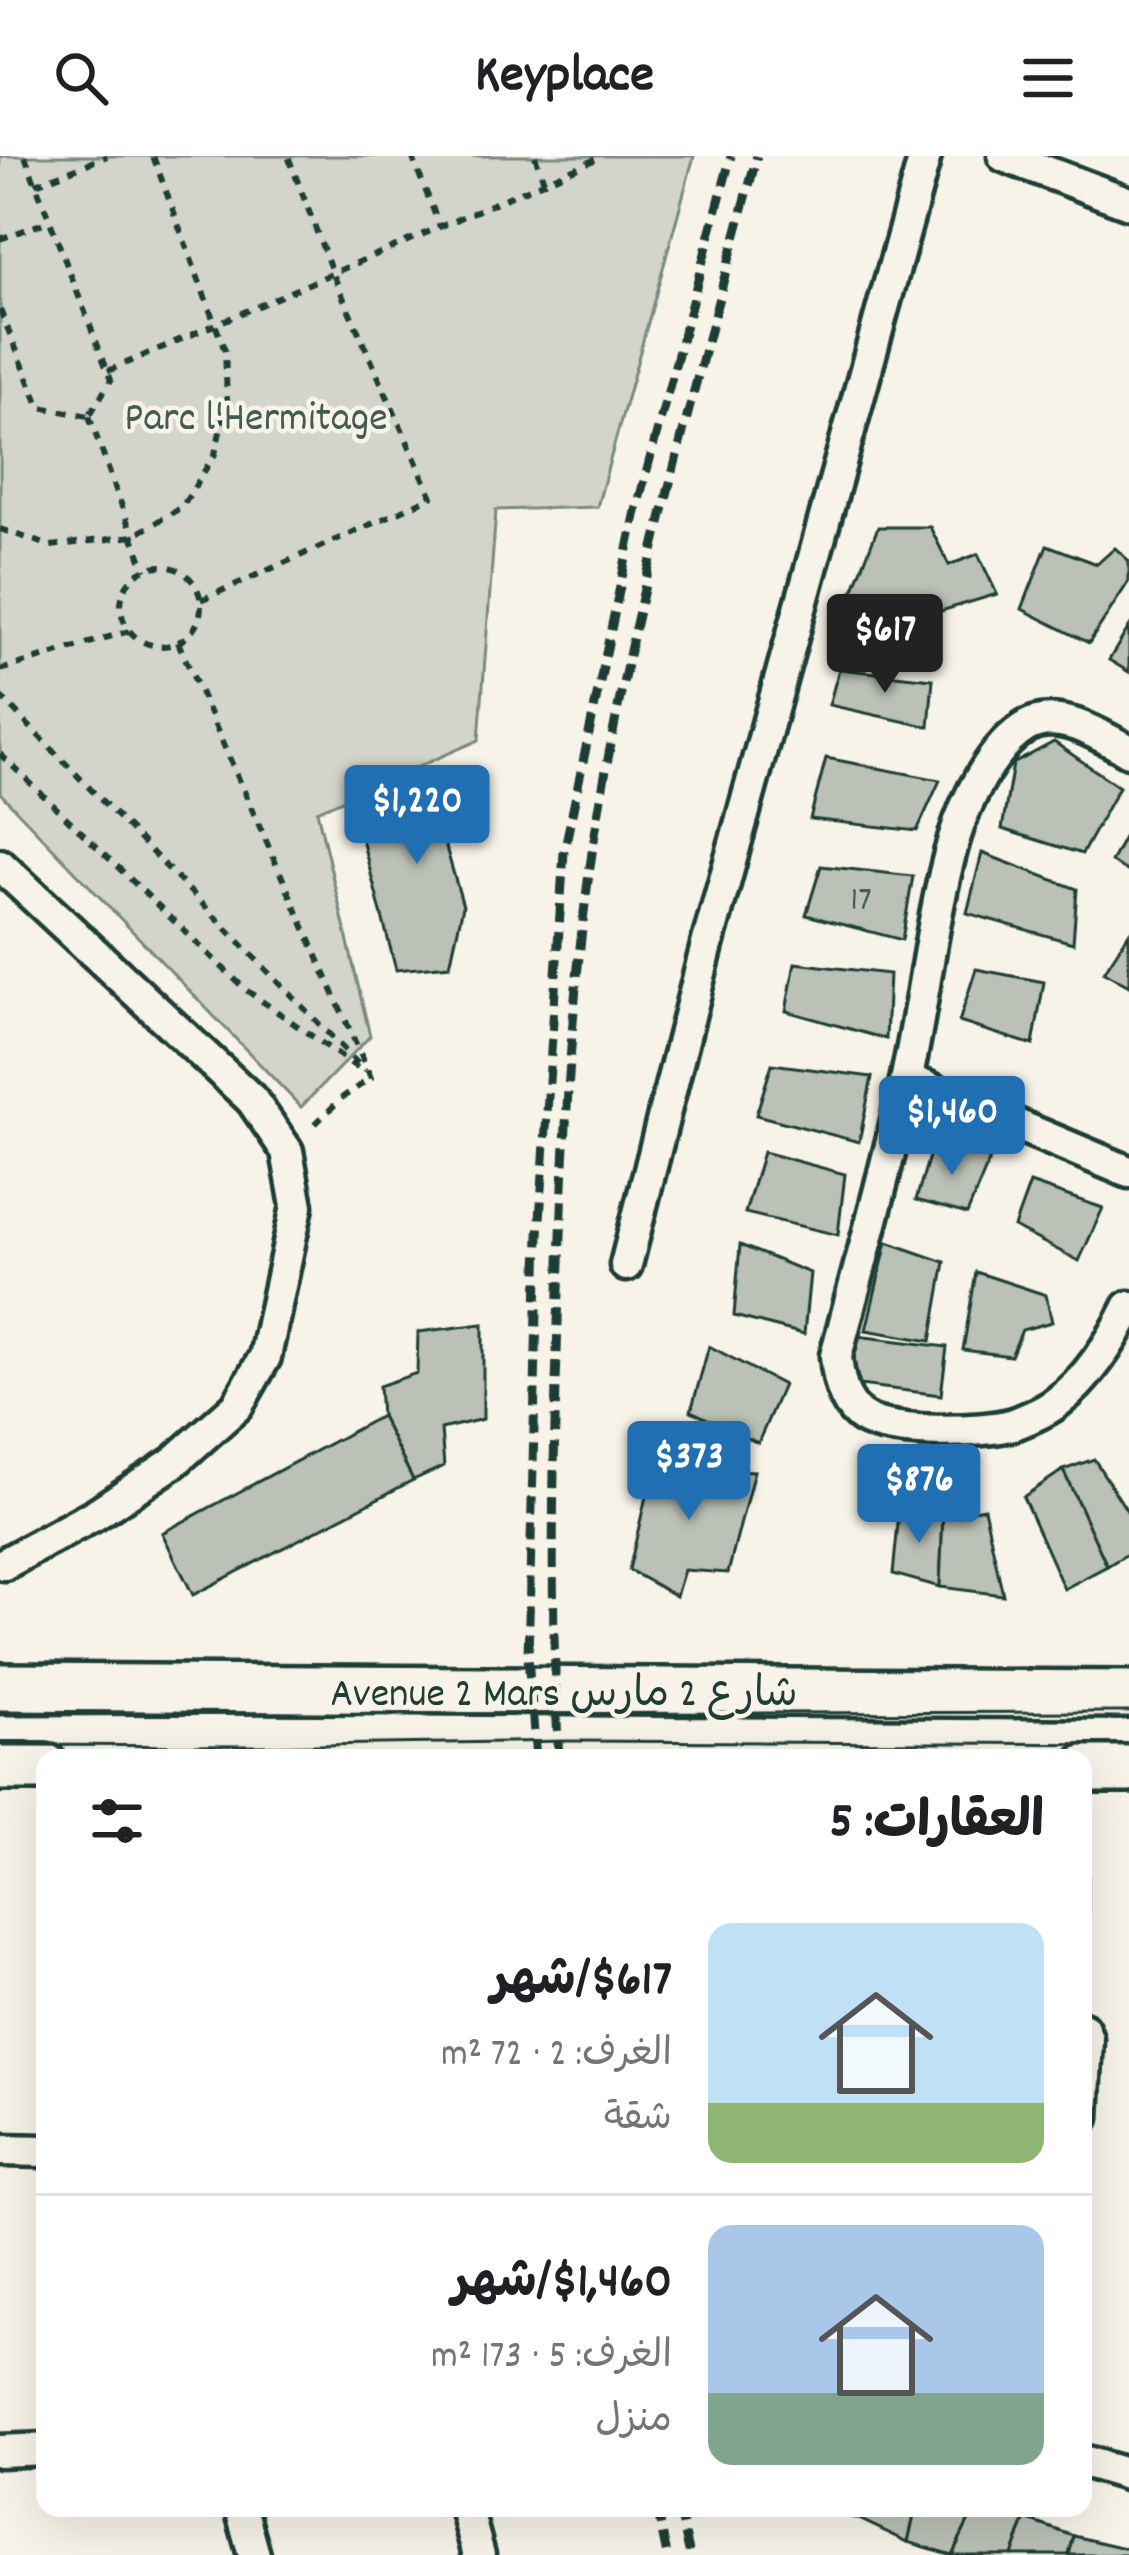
<!DOCTYPE html>
<html lang="ar">
<head>
<meta charset="utf-8">
<style>
  :root { --surface:#fff; --page:#f6f6f6; --text:#202124; --muted:#757577; --line:#e0e0e0; --accent:#1f6fb2 }
  body { margin:0; font-family:Dekko,"Playpen Sans Arabic",sans-serif; background:var(--page); color:var(--text); direction:rtl; height:100vh; display:flex; flex-direction:column; font-size:45px; white-space:nowrap }
  * { box-sizing:border-box; margin:0 }
  p { font-size:39px; color:var(--muted) }
  .icon { flex:none; width:66px; height:66px; fill:none; stroke:currentColor; stroke-width:2; stroke-linecap:round; stroke-linejoin:round }
  .map { position:relative; flex:1; overflow:hidden; direction:ltr }
  .panel { position:absolute; left:36px; top:1593px; width:1056px; height:768px; display:flex; flex-direction:column; background:var(--surface); border-radius:24px; box-shadow:0 12px 48px #0002; direction:rtl }
  .panel>* { flex:none }
  .price { position:absolute; translate:-50% -102px; padding:0 27px; border-radius:12px; background:var(--accent); color:#fff; font-size:39px; line-height:78px; filter:drop-shadow(0 3px 6px #0008) }
  .price::after { content:''; position:absolute; left:50%; top:72px; width:36px; height:27px; margin-left:-18px; background:inherit; clip-path:polygon(0 0,100% 0,50% 100%) }
  .price.selected { background:#222; color:#fff }
  ul { padding:0; list-style:none }
  li { display:flex; align-items:center; gap:36px; height:300px; padding:0 48px }
  li+li { border-top:3px solid var(--line) }
  li span { display:grid; place-items:center; flex:none; width:336px; height:240px; border-radius:24px; color:#555 }
  li>.icon { margin-inline-start:auto }
  span .icon { width:144px; height:144px; fill:#fffc; stroke-width:1 }
  li b { font-size:51px }
  h2 { display:flex; justify-content:space-between; align-items:center; height:144px; padding:0 48px; font-size:51px }
  header { display:flex; justify-content:space-between; align-items:center; height:156px; padding:0 48px; background:var(--surface); font-size:54px; font-weight:700 }
  .map>svg:first-child { display:block }
  .green { fill:#d3d5ca; stroke:#79897f; stroke-width:3 }
  .building { fill:#bbc1b6; stroke:#1f3d34; stroke-width:3 }
  .lines { fill:none; stroke-linecap:round; stroke-linejoin:round }
  .street-casing { stroke:#1f3d34; stroke-width:39 }
  .secondary-casing { stroke:#1f3d34; stroke-width:54 }
  .path { stroke:#1f3d34; stroke-width:6; stroke-dasharray:9 9; stroke-linecap:butt }
  .street { stroke:#f7f3e8; stroke-width:30 }
  .secondary { stroke:#f7f3e8; stroke-width:45 }
  .tram { stroke:#1f3d34; stroke-width:3 }
  .rail { stroke:#1f3d34; stroke-width:9; stroke-dasharray:18 9; stroke-linecap:butt }
  .labels { text-anchor:middle; stroke-width:9; stroke-linejoin:round; paint-order:stroke }
  .number-label { font-size:36px; fill:#465e54 }
  .park-label { font-size:42px; fill:#435b52; stroke:#f7f3e8 }
  .street-label { font-size:42px; fill:#1f3d34; stroke:#f7f3e8 }
</style>
</head>
<body>
<header><svg class="icon" aria-label="menu" viewBox="0 0 24 24"><path d="M4 6h16M4 12h16M4 18h16"/></svg>Keyplace<svg class="icon" aria-label="search" viewBox="0 0 24 24"><circle cx="10" cy="10" r="6"/><path d="M15 15l6 6"/></svg></header>
<div class="map">
<svg width="1129" height="2399" viewBox="0 0 1129 2399">
  <rect width="100%" height="100%" fill="#f7f3e8"/>
  <filter id="ink" filterUnits="userSpaceOnUse"><feTurbulence type="fractalNoise" baseFrequency=".00833" numOctaves="2"/><feDisplacementMap in="SourceGraphic" scale="24" xChannelSelector="R" yChannelSelector="G"/><feConvolveMatrix kernelMatrix="1 2 1 2 8 2 1 2 1" color-interpolation-filters="sRGB"/></filter>
  <g filter="url(#ink)">
    <path class="green" d="M 0,0 L 694,0 L 597,351 L 496,354 L 479,584 L 317,655 L 370,880 L 301,951 L 0,637 Z"/>
    <g class="building">
      <path d="M 878,371 L 930,371 L 949,409 L 978,398 L 997,438 L 918,462 L 850,443 Z"/>
      <path d="M 1047,389 L 1097,408 L 1115,392 L 1129,405 L 1129,425 L 1089,487 L 1022,453 Z"/>
      <path d="M 1129,471 L 1129,516 L 1109,504 Z"/>
      <path d="M 839,513 L 933,523 L 929,571 L 829,549 Z"/>
      <path d="M 1054,586 L 1119,631 L 1082,698 L 1002,673 L 1013,608 Z"/>
      <path d="M 826,602 L 940,624 L 917,675 L 810,663 Z"/>
      <path d="M 474,615 L 468,670 L 443,681 L 463,750 L 450,809 L 396,814 L 353,649 Z"/>
      <path d="M 1129,672 L 1129,716 L 1111,706 Z"/>
      <path d="M 982,697 L 1077,733 L 1073,787 L 967,757 Z"/>
      <path d="M 821,710 L 913,720 L 902,784 L 806,759 Z"/>
      <path d="M 1129,777 L 1129,830 L 1104,816 Z"/>
      <path d="M 795,807 L 889,818 L 886,883 L 786,855 Z"/>
      <path d="M 976,813 L 1044,826 L 1033,889 L 959,866 Z"/>
      <path d="M 772,908 L 872,921 L 859,986 L 756,959 Z"/>
      <path d="M 933,987 L 990,1003 L 967,1058 L 916,1044 Z"/>
      <path d="M 763,996 L 845,1018 L 838,1079 L 745,1057 Z"/>
      <path d="M 1030,1027 L 1103,1052 L 1079,1105 L 1014,1071 Z"/>
      <path d="M 887,1086 L 945,1106 L 931,1185 L 866,1174 Z"/>
      <path d="M 740,1089 L 810,1117 L 804,1178 L 734,1160 Z"/>
      <path d="M 976,1116 L 1046,1139 L 1052,1166 L 1022,1174 L 1011,1200 L 963,1194 Z"/>
      <path d="M 483,1168 L 483,1263 L 441,1273 L 444,1310 L 413,1324 L 381,1260 L 379,1230 L 417,1217 L 418,1176 Z"/>
      <path d="M 857,1180 L 947,1191 L 941,1239 L 851,1228 Z"/>
      <path d="M 709,1190 L 783,1229 L 758,1287 L 691,1255 Z"/>
      <path d="M 381,1260 L 413,1324 L 193,1439 L 162,1377 Z"/>
      <path d="M 1094,1303 L 1129,1358 L 1129,1397 L 1107,1410 L 1063,1314 Z"/>
      <path d="M 653,1310 L 754,1315 L 728,1417 L 684,1414 L 676,1440 L 629,1414 Z"/>
      <path d="M 1063,1314 L 1107,1410 L 1064,1433 L 1023,1341 Z"/>
      <path d="M 900,1348 L 943,1359 L 940,1431 L 893,1418 Z"/>
      <path d="M 984,1352 L 1003,1439 L 940,1431 L 943,1359 Z"/>
      <rect x="1083" y="1707" width="5" height="59"/>
      <path d="M 814,2352 L 862,2352 L 859,2363 Z"/>
      <path d="M 862,2352 L 916,2352 L 908,2386 L 859,2363 Z"/>
      <path d="M 916,2352 L 975,2352 L 952,2399 L 908,2386 Z"/>
      <path d="M 975,2352 L 996,2352 L 1026,2363 L 1012,2399 L 952,2399 Z"/>
      <path d="M 1026,2363 L 1074,2380 L 1069,2399 L 1012,2399 Z"/>
      <path d="M 1074,2380 L 1129,2393 L 1129,2399 L 1069,2399 Z"/>
    </g>
    <g class="lines">
      <g class="street-casing">
        <g id="street">
          <path d="M 1004,0 L 1129,47"/>
          <path d="M 1129,595 C 1101,580 1059,552 1027,570 C 992,590 965,646 954,683 C 931,762 924,846 906,925 C 886,1017 860,1108 836,1200 C 838,1220 842,1245 859,1259 C 883,1280 984,1277 1014,1268 C 1027,1263 1046,1255 1056,1247 C 1087,1225 1113,1184 1129,1151"/>
          <path d="M 0,709 L 252,944 L 287,995 L 297,1050 L 265,1201 L 237,1250 L 174,1306 L 96,1358 L 4,1408"/>
          <path d="M 907,923 L 1129,1016"/>
          <path d="M 626,1109 L 707,789 L 925,0"/>
          <path d="M 1083,1872 L 1087,1882 L 1083,1962"/>
          <path d="M 0,1994 L 45,1995"/>
          <path d="M 0,2295 L 45,2293"/>
          <path d="M 1083,2305 L 1129,2319"/>
          <path d="M 241,2352 L 254,2399"/>
          <path d="M 466,2352 L 479,2399"/>
        </g>
      </g>
      <g class="secondary-casing">
        <g id="secondary">
          <path d="M 0,1531 L 1129,1538"/>
          <path d="M 0,1611 L 45,1611"/>
          <path d="M 1083,1613 L 1129,1613"/>
        </g>
      </g>
      <g class="path">
        <path d="M 25,0 L 111,224 L 89,260"/>
        <path d="M 412,0 L 440,71"/>
        <path d="M 535,0 L 544,25"/>
        <path d="M 36,28 L 107,0"/>
        <path d="M 0,83 L 49,65"/>
        <path d="M 0,154 L 40,251 L 89,260"/>
        <path d="M 108,215 L 603,0"/>
        <path d="M 89,260 L 145,414"/>
        <path d="M 0,373 L 51,390 L 133,380 L 182,351 L 215,298 L 227,245 L 225,195 L 153,0"/>
        <circle cx="161" cy="450" r="40"/>
        <path d="M 201,444 L 432,341 L 332,116 L 288,0"/>
        <path d="M 178,486 L 371,922 L 343,941 L 311,972"/>
        <path d="M 0,514 L 129,475"/>
        <path d="M 0,540 L 365,915"/>
        <path d="M 0,598 L 246,834 L 359,913"/>
      </g>
      <use href="#street" class="street"/>
      <use href="#secondary" class="secondary"/>
      <g class="tram">
        <path d="M 0,1559 L 1129,1556"/>
        <path d="M 0,1589 L 254,1590 L 568,1585 L 1129,1588"/>
      </g>
      <g class="rail">
        <path d="M 536,1602 L 528,1501 L 539,1079 L 564,696 L 636,355 L 731,0"/>
        <path d="M 559,1602 C 550,1457 553,1312 558,1167 C 563,1010 569,852 592,697 C 628,461 696,230 757,0"/>
        <path d="M 657,2352 L 667,2399"/>
        <path d="M 679,2352 L 690,2399"/>
      </g>
    </g>
  </g>
  <g class="labels">
    <g class="number-label">
      <text x="861" y="753">17</text>
    </g>
    <g class="park-label">
      <text x="256" y="273">Parc l'Hermitage</text>
    </g>
    <g class="street-label">
      <text x="564" y="1549">Avenue 2 Mars شارع 2 مارس</text>
    </g>
  </g>
</svg>
<b class="price selected" style="left:885px;top:540px">$617</b>
<b class="price" style="left:417px;top:711px">$1,220</b>
<b class="price" style="left:952px;top:1022px">$1,460</b>
<b class="price" style="left:689px;top:1367px">$373</b>
<b class="price" style="left:919px;top:1390px">$876</b>
<section class="panel">
<h2>العقارات: 5<svg class="icon" aria-label="filters" viewBox="0 0 24 24"><path d="M4 7h16M4 17h16"/><circle cx="9" cy="7" r="2"/><circle cx="15" cy="17" r="2"/></svg></h2>
<ul>
<li><span style="background:linear-gradient(#bfe0f5 75%,#8fb573 0)"><svg class="icon" aria-label="home" viewBox="0 0 24 24"><path d="M3 11l9-7 9 7M6 9v11h12V9"/></svg></span><div><b>$617/شهر</b><p>الغرف: 2 · 72 m²</p><p>شقة</p></div></li>
<li><span style="background:linear-gradient(#a9c7e8 70%,#7fa58c 0)"><svg class="icon" aria-label="home" viewBox="0 0 24 24"><path d="M3 11l9-7 9 7M6 9v11h12V9"/></svg></span><div><b>$1,460/شهر</b><p>الغرف: 5 · 173 m²</p><p>منزل</p></div></li>
</ul>
</section>
</div>
</body>
</html>
